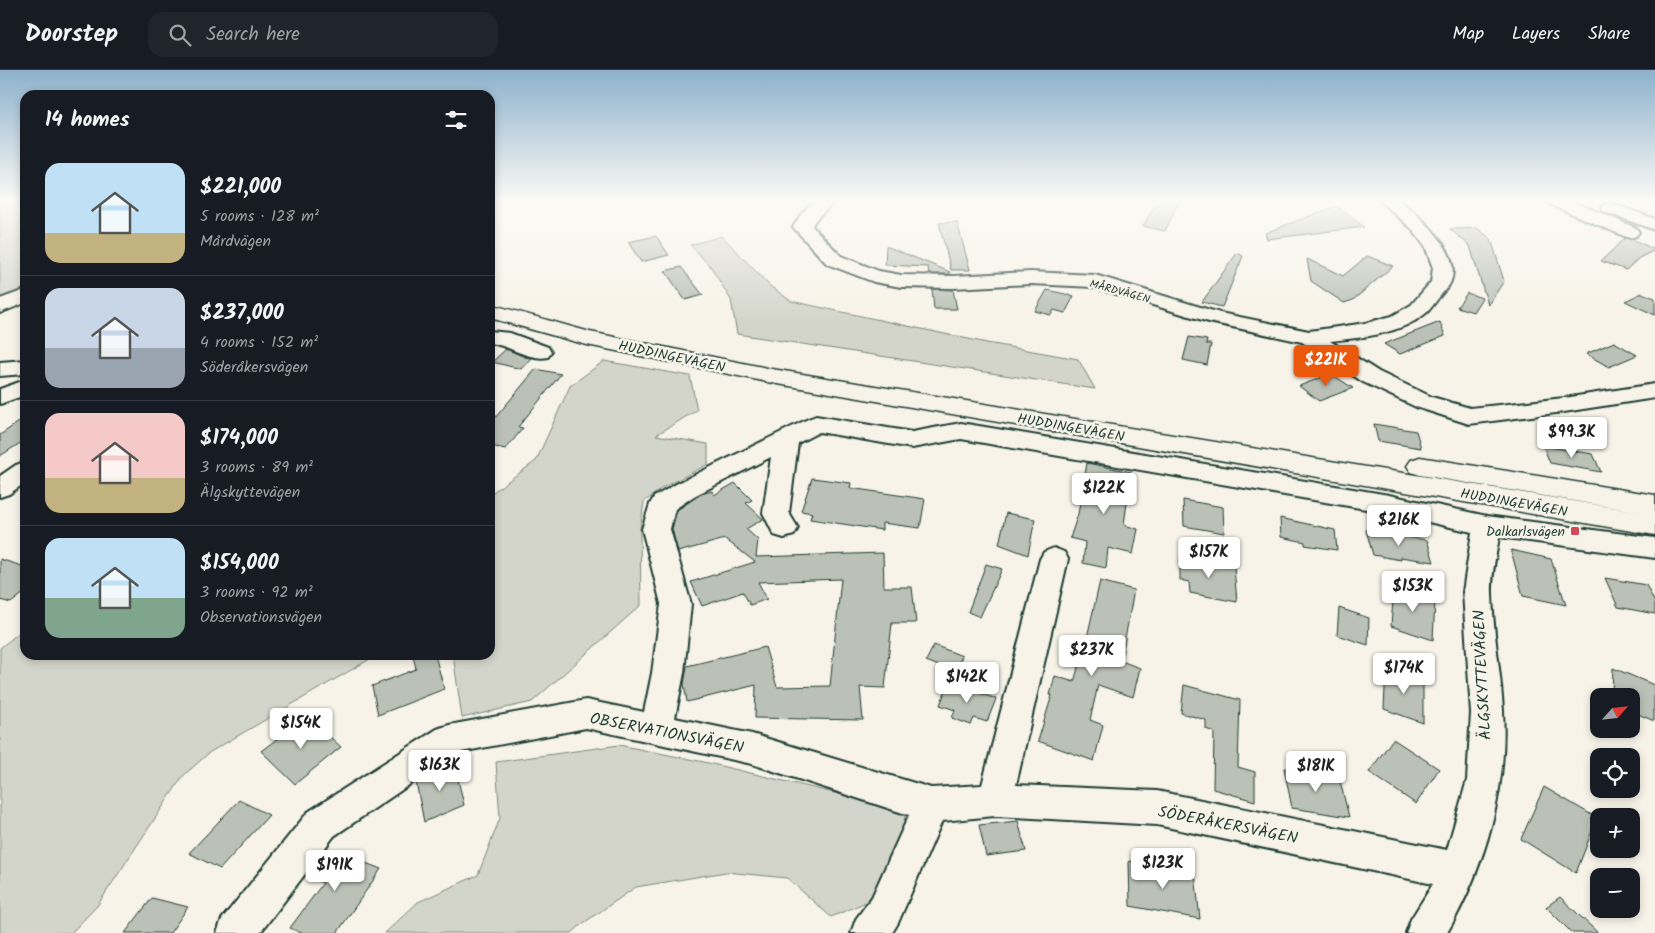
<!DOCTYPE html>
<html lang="en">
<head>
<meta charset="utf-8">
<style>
  :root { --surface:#171b24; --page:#20242c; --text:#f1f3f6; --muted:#9ea1a6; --line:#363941; --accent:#ea580c }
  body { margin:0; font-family:Kalam,sans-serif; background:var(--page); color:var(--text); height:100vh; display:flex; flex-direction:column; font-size:19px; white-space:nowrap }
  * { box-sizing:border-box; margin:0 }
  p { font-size:16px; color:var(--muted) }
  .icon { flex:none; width:28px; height:28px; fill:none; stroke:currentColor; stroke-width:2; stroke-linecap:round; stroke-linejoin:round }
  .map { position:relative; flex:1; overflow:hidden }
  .panel { position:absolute; left:20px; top:20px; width:475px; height:570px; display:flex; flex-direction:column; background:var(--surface); border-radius:15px; box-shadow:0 2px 8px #0003 }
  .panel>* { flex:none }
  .needle { width:32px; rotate:63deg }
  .controls { position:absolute; left:1590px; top:618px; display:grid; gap:10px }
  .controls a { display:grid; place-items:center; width:50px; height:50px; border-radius:10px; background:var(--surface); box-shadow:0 2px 8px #0003; font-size:25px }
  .price { position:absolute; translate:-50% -42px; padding:0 11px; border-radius:5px; background:#fff; color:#222; font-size:16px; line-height:32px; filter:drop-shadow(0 1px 2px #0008) }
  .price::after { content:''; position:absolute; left:50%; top:30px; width:15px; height:11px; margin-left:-8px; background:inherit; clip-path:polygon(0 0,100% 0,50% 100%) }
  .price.current { background:var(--accent); color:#fff }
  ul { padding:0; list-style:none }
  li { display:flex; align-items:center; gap:15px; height:125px; padding:0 25px }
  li+li { border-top:1px solid var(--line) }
  li span { display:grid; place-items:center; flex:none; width:140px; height:100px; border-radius:15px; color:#555 }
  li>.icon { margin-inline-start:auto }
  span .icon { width:60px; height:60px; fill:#fffc; stroke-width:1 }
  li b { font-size:21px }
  h2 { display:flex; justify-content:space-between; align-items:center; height:60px; padding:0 25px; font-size:21px }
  header { display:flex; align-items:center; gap:30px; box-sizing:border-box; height:70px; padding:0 25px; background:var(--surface); border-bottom:1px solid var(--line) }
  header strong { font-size:24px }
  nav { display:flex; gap:28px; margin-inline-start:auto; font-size:18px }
  .search { width:350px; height:45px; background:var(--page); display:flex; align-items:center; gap:12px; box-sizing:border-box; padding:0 18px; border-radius:15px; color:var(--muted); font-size:19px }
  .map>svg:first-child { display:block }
  .green { fill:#d3d5ca; stroke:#79897f }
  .building { fill:#bbc1b6; stroke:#1f3d34 }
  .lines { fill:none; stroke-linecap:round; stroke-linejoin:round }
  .minor-casing { stroke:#1f3d34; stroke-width:4 }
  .major-casing { stroke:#1f3d34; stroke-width:3 }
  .minor { fill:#f7f3e8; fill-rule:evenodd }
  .major { fill:#f7f3e8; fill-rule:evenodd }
  .poi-dot { fill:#d1495b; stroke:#f7f3e8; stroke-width:2 }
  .labels { text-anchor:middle; stroke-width:5; stroke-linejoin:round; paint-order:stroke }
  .far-street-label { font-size:11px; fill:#1f3d34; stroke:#f7f3e8 }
  .street-label { font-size:14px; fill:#1f3d34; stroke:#f7f3e8 }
  .poi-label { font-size:14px; fill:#1f3d34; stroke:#f7f3e8; text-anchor:end }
  .near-street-label { font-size:16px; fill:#1f3d34; stroke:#f7f3e8 }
</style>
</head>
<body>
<header>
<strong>Doorstep</strong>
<div class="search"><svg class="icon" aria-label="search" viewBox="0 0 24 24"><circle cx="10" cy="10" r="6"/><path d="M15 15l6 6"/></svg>Search here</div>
<nav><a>Map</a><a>Layers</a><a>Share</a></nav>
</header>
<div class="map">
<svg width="1655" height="863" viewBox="0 0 1655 863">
  <rect width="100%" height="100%" fill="#f7f3e8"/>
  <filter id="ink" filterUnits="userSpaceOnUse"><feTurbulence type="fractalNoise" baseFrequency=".02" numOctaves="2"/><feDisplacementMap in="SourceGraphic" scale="10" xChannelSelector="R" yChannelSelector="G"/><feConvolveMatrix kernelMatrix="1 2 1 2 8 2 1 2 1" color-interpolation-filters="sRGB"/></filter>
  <g filter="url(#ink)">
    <g class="green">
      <path d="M 0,131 L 25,131 L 25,226 L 0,237 Z"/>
      <path d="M 722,166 L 770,216 L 791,231 L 987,273 L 1078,289 L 1095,319 L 737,264 L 731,230 L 711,197 L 690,175 Z"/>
      <path d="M 604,291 L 690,306 L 697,340 L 656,365 L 708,374 L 708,394 L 662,418 L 644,432 L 640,459 L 641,535 L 532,632 L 462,648 L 453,585 L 490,585 L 490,422 L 493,422 L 536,391 L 570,316 Z"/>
      <path d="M 25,558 L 25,585 L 377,585 L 210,682 L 183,706 L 97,836 L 71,863 L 0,863 L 0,578 Z"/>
      <path d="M 619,675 L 704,692 L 906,740 L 901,768 L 871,830 L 831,847 L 787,808 L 726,802 L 636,817 L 582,854 L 572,863 L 385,863 L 418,832 L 478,805 L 500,748 L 496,692 Z"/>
    </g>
    <g class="building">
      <path d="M 1158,131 L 1179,131 L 1165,161 L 1143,156 Z"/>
      <path d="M 1336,136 L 1364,157 L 1267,169 L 1265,163 Z"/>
      <path d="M 957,152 L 970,200 L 951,200 L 939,153 Z"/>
      <path d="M 1477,158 L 1491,169 L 1504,211 L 1488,235 L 1470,176 L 1450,159 Z"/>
      <path d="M 656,166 L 669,185 L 641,192 L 628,172 Z"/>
      <path d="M 1625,168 L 1632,169 L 1655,180 L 1639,188 L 1626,200 L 1601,191 Z"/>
      <path d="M 886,176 L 950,202 L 950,204 L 929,204 L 928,197 L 885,195 Z"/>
      <path d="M 1237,183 L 1243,186 L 1222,237 L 1202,232 Z"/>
      <path d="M 1367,186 L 1393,196 L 1353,230 L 1344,233 L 1311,211 L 1307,189 L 1343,206 Z"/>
      <path d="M 681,197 L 703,225 L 685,230 L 665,201 Z"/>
      <path d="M 932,219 L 953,220 L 957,239 L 934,239 Z"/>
      <path d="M 1047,220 L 1074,226 L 1065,243 L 1054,240 L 1051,245 L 1035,241 Z"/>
      <path d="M 1467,223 L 1482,228 L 1473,242 L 1457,237 Z"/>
      <path d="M 1642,223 L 1655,228 L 1655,245 L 1625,231 Z"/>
      <path d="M 1440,252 L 1445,266 L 1400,284 L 1384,274 Z"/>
      <path d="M 1189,267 L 1207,270 L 1206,274 L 1211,274 L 1207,295 L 1183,290 Z"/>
      <path d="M 1614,272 L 1637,285 L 1609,297 L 1586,284 Z"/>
      <path d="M 506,279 L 525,287 L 531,288 L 521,299 L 492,292 Z"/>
      <path d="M 536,299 L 561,304 L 518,357 L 523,358 L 506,379 L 490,376 L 490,354 Z"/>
      <path d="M 1331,304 L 1353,318 L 1319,331 L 1299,316 Z"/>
      <path d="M 25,348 L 25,370 L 0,386 L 0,365 Z"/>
      <path d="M 1374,354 L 1416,361 L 1421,378 L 1378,371 Z"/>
      <path d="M 1543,376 L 1593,384 L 1601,402 L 1550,393 Z"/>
      <path d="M 1087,393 L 1131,402 L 1124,455 L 1138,459 L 1133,484 L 1108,478 L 1106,498 L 1083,493 L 1085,472 L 1070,468 L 1078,444 Z"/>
      <path d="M 812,408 L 851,413 L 850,418 L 925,429 L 920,458 L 882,453 L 882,460 L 810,449 L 812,443 L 801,441 Z"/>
      <path d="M 735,413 L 752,430 L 746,433 L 763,449 L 746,459 L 758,470 L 756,487 L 883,483 L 884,517 L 912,517 L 916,553 L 892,553 L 885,618 L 860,617 L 863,650 L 755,648 L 756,615 L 687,632 L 684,614 L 687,596 L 765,577 L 777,617 L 830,616 L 841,509 L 758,512 L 767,529 L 750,535 L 743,522 L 702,536 L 691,512 L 755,492 L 725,469 L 678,482 L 672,459 L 677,440 L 701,424 L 712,421 L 714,425 Z"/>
      <path d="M 1183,430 L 1223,437 L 1224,463 L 1184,456 Z"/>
      <path d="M 1006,443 L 1035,449 L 1028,485 L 999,474 Z"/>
      <path d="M 1280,448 L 1335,460 L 1337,480 L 1305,475 L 1305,472 L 1281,467 Z"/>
      <path d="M 1366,460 L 1427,470 L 1434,492 L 1400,487 L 1401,490 L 1373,485 Z"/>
      <path d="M 1511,480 L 1551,489 L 1566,535 L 1523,526 Z"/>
      <path d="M 1180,487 L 1234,497 L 1237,532 L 1190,523 L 1189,512 L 1180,510 Z"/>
      <path d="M 0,489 L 25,497 L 25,522 L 11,533 L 0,530 Z"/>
      <path d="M 986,494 L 1002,499 L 980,547 L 968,542 Z"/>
      <path d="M 1605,508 L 1646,515 L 1655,533 L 1655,544 L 1618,537 Z"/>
      <path d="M 1100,511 L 1134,520 L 1121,591 L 1140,598 L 1133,627 L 1098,615 L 1090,650 L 1103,655 L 1094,691 L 1038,671 L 1052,625 L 1050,625 L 1055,606 L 1074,612 L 1088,563 Z"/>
      <path d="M 1394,517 L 1435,530 L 1433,570 L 1391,556 Z"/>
      <path d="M 1339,538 L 1369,548 L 1368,575 L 1337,565 Z"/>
      <path d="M 934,575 L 962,586 L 955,602 L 926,591 Z"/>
      <path d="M 413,585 L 435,585 L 444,619 L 378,645 L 372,616 L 416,599 Z"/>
      <path d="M 1386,597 L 1423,609 L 1423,653 L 1384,639 Z"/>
      <path d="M 1613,598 L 1654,615 L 1654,651 L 1631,641 L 1631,626 L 1612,626 Z"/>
      <path d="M 949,612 L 996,629 L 987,652 L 974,648 L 971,655 L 952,648 L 955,640 L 940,635 Z"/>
      <path d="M 1184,615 L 1240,630 L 1238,697 L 1255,702 L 1255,731 L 1213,719 L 1214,662 L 1206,659 L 1206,650 L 1181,643 Z"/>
      <path d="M 307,646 L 341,677 L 295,714 L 261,681 Z"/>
      <path d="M 1393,669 L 1439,699 L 1416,734 L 1369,702 Z"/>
      <path d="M 453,688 L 464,735 L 424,752 L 416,712 Z"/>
      <path d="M 1284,698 L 1339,707 L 1349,747 L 1292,738 Z"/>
      <path d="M 1544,717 L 1597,748 L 1576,803 L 1521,769 Z"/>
      <path d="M 239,730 L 269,745 L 220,799 L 189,783 Z"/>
      <path d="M 1018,751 L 1026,781 L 986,786 L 979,755 Z"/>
      <path d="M 327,778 L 381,799 L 337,863 L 301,863 L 290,858 L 323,813 L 306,806 Z"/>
      <path d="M 1129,791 L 1195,804 L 1200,849 L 1130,836 Z"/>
      <path d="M 1560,827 L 1598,863 L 1572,863 L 1546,837 Z"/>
      <path d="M 152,828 L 188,837 L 170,863 L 125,863 Z"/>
    </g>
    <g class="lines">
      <g class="minor-casing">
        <g id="minor">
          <path d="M 815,131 L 835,131 L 815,150 L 812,156 L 841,186 L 879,201 L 901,205 L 953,206 L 1031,202 L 1095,205 L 1220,243 L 1309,261 L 1366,253 L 1392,246 L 1411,235 L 1431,212 L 1433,198 L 1425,176 L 1411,158 L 1380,131 L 1400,131 C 1420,146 1462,182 1451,211 C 1449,217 1444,221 1440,226 C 1435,232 1431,239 1425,244 C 1400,264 1361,268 1330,271 L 1379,302 L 1432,327 L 1470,338 L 1564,328 L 1655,314 L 1655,328 L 1564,342 L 1469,354 L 1416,337 L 1363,312 L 1302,272 L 1209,252 L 1093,217 L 1031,214 L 953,218 L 901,217 L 874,212 L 827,194 L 793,157 L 802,143 Z"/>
          <path d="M 1548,131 L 1572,131 L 1636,158 L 1639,162 L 1636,166 L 1630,168 L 1624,166 L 1551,135 Z"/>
          <path d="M 1611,133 L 1655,149 L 1655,160 L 1605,142 L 1602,138 L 1605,134 Z"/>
          <path d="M 25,220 L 25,233 L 0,243 L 0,229 Z"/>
          <path d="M 490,261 L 510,263 L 548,277 L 551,282 L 548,287 C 528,291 509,275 490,273 Z"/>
          <path d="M 25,290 L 25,304 L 0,306 L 0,292 Z"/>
          <path d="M 25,310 L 25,325 L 0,334 L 0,319 Z"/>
          <path d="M 816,346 L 912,362 L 961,353 L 1389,425 L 1487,446 L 1655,468 L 1655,488 L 1499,467 C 1496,485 1491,506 1492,524 C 1493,563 1501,602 1503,641 C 1508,718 1485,797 1447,863 L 1406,863 L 1411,849 L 1433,814 L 1157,755 L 995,746 L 942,751 L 898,853 L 892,863 L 851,863 L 856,849 L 872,827 L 909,745 L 752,694 L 586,658 L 456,683 L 334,766 L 260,863 L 217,863 L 222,849 L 308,742 L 437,659 L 449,655 L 586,630 L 644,642 L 652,603 L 661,534 L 642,459 L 650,434 L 654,427 L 676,414 L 808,349 ZM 819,362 L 912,378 L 961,369 L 1389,443 L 1472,462 L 1463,522 L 1471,643 L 1467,710 L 1447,780 L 1157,721 L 1016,715 L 1068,489 L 1064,482 L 1054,478 L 1044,482 L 1040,489 L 982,715 L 931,718 L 752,664 L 675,648 L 684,603 L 691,534 L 670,459 L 675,439 L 694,426 L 771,387 L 763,443 L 774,465 L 784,468 L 794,465 L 798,458 L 789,443 L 798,373 Z"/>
          <path d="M 25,392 L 25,413 L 9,424 L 0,427 L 0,406 L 16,395 Z"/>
        </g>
      </g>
      <g class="major-casing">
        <path id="major" d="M 490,234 L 590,262 L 772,299 L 1646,443 L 1420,405 L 1411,402 L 1407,396 L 1411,390 L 1420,387 L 1655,425 L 1655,465 L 772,313 L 587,275 L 490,248 Z"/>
      </g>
      <use href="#minor" class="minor"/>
      <use href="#major" class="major"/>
    </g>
  </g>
  <linearGradient id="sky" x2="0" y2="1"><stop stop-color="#8db1cc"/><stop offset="0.52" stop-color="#fbfaf5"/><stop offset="1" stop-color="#fbfaf5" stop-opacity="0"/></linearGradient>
  <rect width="1655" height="252" fill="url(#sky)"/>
  <rect class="poi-dot" x="1570" y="456" width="10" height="10" rx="2.5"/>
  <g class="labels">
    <g class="far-street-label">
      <text transform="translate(1120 221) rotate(15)" y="4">MÅRDVÄGEN</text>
    </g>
    <g class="street-label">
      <text transform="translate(672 286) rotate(12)" y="5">HUDDINGEVÄGEN</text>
      <text transform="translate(1071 357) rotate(10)" y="5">HUDDINGEVÄGEN</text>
      <text transform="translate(1514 432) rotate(10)" y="5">HUDDINGEVÄGEN</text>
    </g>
    <g class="poi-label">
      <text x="1565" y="466">Dalkarlsvägen</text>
    </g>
    <g class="near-street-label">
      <text transform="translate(1481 605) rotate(-93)" y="6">ÄLGSKYTTEVÄGEN</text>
      <text transform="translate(667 662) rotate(11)" y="6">OBSERVATIONSVÄGEN</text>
      <text transform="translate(1228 754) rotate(11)" y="6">SÖDERÅKERSVÄGEN</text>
    </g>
  </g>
</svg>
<div class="controls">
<a><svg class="needle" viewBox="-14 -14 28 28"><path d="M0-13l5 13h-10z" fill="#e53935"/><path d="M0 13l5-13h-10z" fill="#9ea1a6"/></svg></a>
<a><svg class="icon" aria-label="locate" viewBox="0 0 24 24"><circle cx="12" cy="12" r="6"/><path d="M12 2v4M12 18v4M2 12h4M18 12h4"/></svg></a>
<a>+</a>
<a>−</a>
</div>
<b class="price current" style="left:1326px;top:317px">$221K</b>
<b class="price" style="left:1572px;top:389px">$99.3K</b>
<b class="price" style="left:1104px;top:445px">$122K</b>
<b class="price" style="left:1399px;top:477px">$216K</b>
<b class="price" style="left:1209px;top:509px">$157K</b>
<b class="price" style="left:1413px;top:543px">$153K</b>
<b class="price" style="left:1092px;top:607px">$237K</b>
<b class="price" style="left:1404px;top:625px">$174K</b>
<b class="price" style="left:967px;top:634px">$142K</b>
<b class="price" style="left:301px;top:680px">$154K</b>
<b class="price" style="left:440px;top:722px">$163K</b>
<b class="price" style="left:1316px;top:723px">$181K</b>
<b class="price" style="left:1163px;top:820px">$123K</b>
<b class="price" style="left:335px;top:822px">$191K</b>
<section class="panel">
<h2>14 homes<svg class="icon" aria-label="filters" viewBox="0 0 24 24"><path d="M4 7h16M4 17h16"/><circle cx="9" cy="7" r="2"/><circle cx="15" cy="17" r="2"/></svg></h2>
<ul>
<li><span style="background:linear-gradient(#bfe0f5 70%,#c2b280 0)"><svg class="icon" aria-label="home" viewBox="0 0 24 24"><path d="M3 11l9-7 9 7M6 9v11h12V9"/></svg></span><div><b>$221,000</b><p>5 rooms · 128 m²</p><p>Mårdvägen</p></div></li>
<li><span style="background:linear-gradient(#c9d6e8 60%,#9aa5b1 0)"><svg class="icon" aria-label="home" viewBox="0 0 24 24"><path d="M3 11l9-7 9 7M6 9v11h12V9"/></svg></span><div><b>$237,000</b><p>4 rooms · 152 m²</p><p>Söderåkersvägen</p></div></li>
<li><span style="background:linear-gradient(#f6c9c9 65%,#c2b280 0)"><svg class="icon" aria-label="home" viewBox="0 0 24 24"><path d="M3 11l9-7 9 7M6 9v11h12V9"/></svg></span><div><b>$174,000</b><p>3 rooms · 89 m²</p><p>Älgskyttevägen</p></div></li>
<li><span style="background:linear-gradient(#bfe0f5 60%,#7fa58c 0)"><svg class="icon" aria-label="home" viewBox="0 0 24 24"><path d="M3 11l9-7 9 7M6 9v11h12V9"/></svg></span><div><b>$154,000</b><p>3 rooms · 92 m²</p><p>Observationsvägen</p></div></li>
</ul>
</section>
</div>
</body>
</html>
